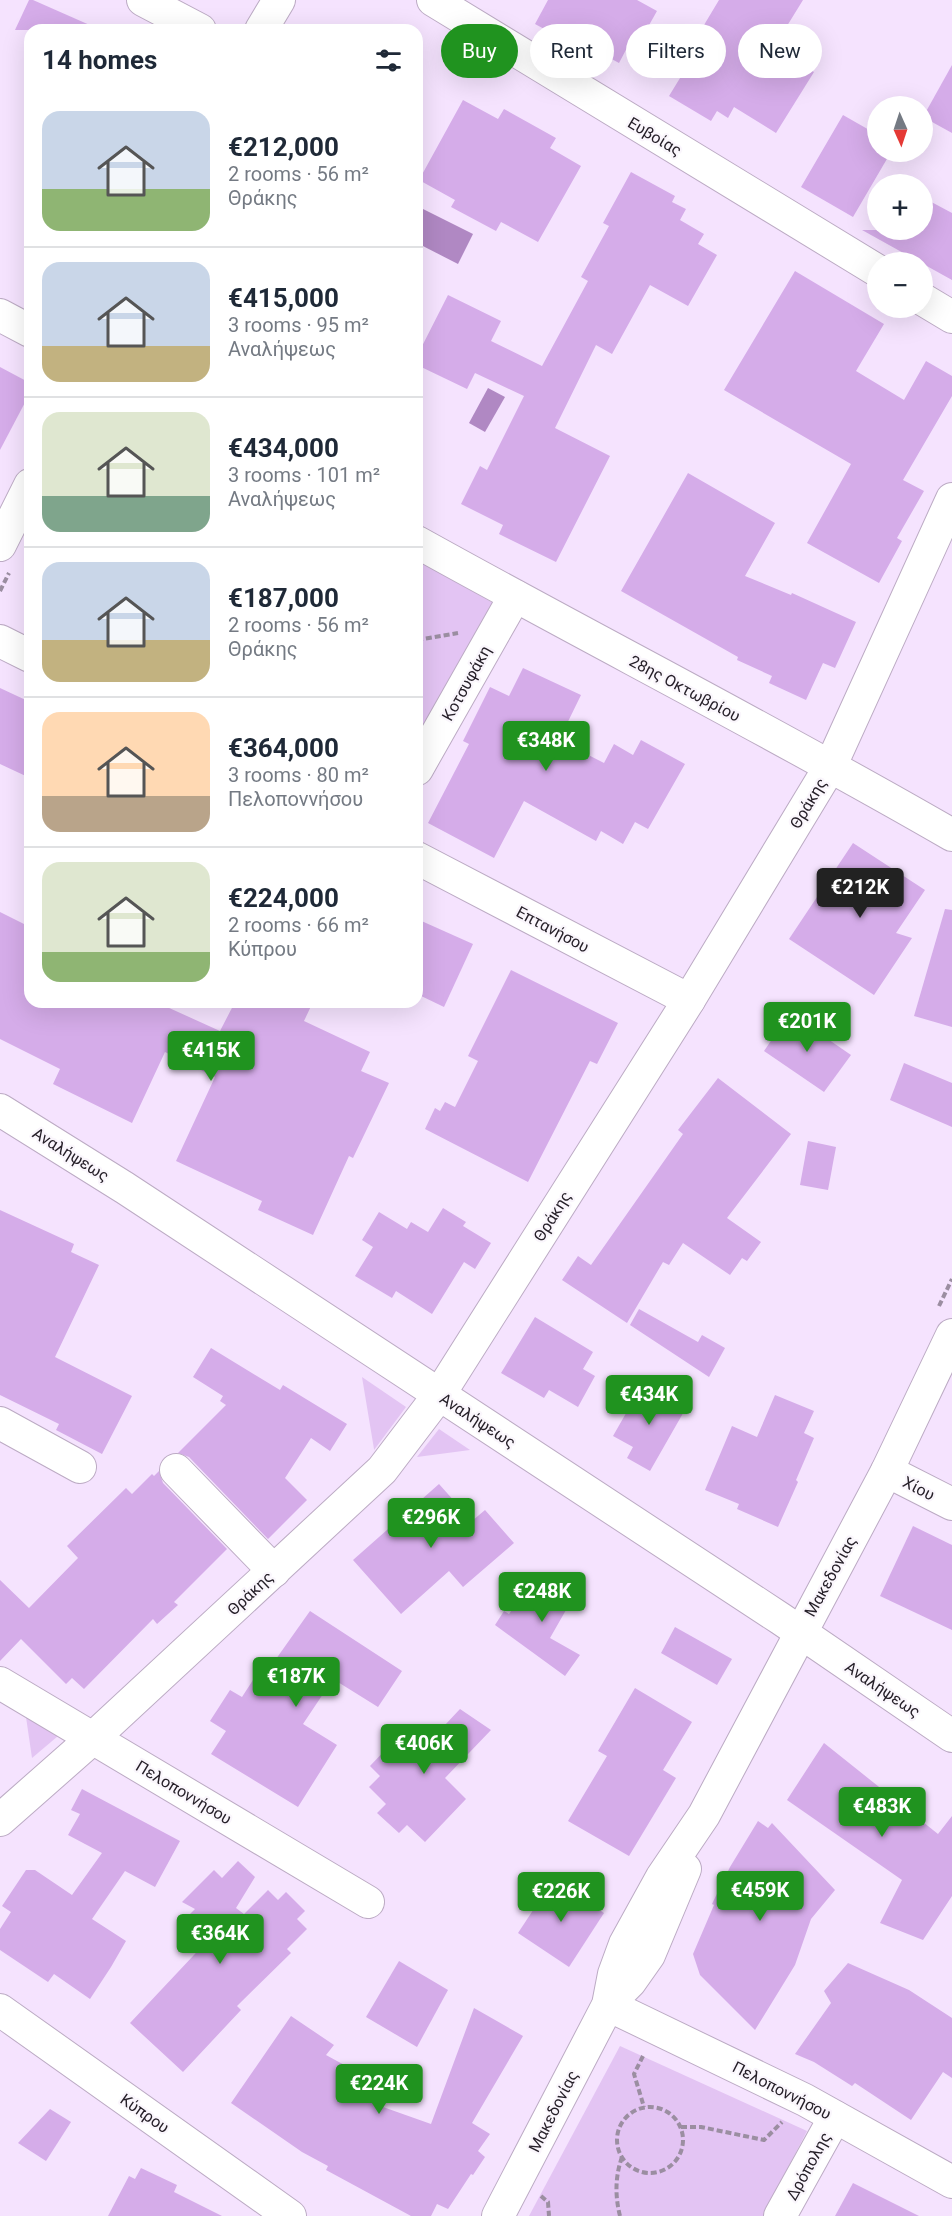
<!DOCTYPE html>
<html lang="en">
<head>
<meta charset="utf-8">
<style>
  :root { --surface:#fff; --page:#f2f2f3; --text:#1f2937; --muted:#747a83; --line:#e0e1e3; --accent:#20931f }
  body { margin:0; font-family:Roboto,sans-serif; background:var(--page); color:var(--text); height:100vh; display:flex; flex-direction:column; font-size:22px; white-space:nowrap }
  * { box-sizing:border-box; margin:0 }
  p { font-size:20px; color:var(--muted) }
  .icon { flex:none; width:33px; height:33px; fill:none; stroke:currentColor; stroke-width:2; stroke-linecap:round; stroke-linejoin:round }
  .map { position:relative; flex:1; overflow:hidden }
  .drawer { position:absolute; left:24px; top:24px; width:399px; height:984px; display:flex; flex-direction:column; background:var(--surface); border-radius:18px; box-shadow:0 6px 24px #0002 }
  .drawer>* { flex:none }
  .banner { position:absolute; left:441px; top:24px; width:420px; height:54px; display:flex; gap:12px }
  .needle { width:39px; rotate:177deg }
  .buttons { position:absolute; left:867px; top:96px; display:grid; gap:12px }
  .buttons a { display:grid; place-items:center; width:66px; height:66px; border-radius:50%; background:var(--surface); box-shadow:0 6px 24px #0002; font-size:30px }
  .price { position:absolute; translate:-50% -51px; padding:0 14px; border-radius:6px; background:var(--accent); color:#fff; font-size:20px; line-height:39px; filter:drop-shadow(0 2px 3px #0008) }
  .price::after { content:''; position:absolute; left:50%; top:36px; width:18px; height:14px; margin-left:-9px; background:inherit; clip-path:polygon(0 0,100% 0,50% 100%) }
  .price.on { background:#222; color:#fff }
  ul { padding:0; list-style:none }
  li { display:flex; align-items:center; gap:18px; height:150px; padding:0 18px }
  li+li { border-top:2px solid var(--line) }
  li span { display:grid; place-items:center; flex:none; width:168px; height:120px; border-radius:18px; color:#555 }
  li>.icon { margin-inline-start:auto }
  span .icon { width:72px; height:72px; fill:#fffc; stroke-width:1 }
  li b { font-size:26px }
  h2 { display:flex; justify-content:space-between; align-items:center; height:72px; padding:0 18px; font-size:26px }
  .chip { padding:0 21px; border-radius:27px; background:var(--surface); box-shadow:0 6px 24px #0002; font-size:21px; line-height:54px }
  .chip.on { background:var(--accent); color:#fff }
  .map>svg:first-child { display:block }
  .green { fill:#e3c4f3 }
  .water { fill:#b088c3 }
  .building { fill:#d5ace9 }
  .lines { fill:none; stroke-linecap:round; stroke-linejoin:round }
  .minor-casing { stroke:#bcabc4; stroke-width:34 }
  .path { stroke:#9b8ea1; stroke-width:4; stroke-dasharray:6 3; stroke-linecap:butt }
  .minor { stroke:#fff; stroke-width:32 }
  .labels { text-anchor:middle; stroke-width:4.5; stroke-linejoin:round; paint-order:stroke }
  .street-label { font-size:16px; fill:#262029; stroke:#faf6fc }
</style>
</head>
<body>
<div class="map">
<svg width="952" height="2216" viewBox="0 0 952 2216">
  <rect width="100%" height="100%" fill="#f5e3fe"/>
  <g class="green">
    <path d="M 417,560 L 495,604 L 417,742 Z"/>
    <path d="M 362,1377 L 406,1407 L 374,1450 L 374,1449 Z"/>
    <path d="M 439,1429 L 470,1450 L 417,1457 Z"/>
    <path d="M 26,1717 L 58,1736 L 32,1758 Z"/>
    <path d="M 620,2046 L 807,2131 L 763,2216 L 529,2216 Z"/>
  </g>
  <g class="water">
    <path d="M 417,206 L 473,234 L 458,264 L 417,243 Z"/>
    <path d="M 488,388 L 505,397 L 485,432 L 469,423 Z"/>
  </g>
  <g class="building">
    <path d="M 29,0 L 33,0 L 101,30 L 15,30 Z"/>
    <path d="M 548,0 L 637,0 L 657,11 L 635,50 L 628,46 L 619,63 L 608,57 L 605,62 L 535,24 Z"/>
    <path d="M 719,0 L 803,0 L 774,47 L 814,72 L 776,133 L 734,107 L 728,118 L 717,111 L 711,121 L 669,96 L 707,34 L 701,30 Z"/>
    <path d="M 952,65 L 952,133 L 923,117 Z"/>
    <path d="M 463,100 L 498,119 L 504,109 L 556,138 L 550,148 L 581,166 L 538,242 L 501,222 L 496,231 L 451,207 L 455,200 L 419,180 Z"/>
    <path d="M 843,115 L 878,135 L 878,152 L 891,152 L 853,217 L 801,187 Z"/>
    <path d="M 631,172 L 675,196 L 672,202 L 686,209 L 680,220 L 704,234 L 698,244 L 717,255 L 688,306 L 650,285 L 612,354 L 596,345 L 555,428 L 610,456 L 556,562 L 499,534 L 503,525 L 461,504 L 480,466 L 487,470 L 524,396 L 475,373 L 467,389 L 417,365 L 417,356 L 448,295 L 501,321 L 491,341 L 542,366 L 588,281 L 581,277 L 609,226 L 603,223 Z"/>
    <path d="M 922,197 L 952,213 L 952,280 L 862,230 L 922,230 Z"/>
    <path d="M 795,271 L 884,324 L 856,371 L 904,400 L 926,361 L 952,376 L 952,396 L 903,480 L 924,491 L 897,538 L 902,541 L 879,583 L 807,543 L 851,464 L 724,390 Z"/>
    <path d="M 0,367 L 30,383 L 30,393 L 0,450 Z"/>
    <path d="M 688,473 L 775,523 L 745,576 L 791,595 L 792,593 L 856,622 L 835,668 L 823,663 L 806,700 L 769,683 L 772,676 L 737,660 L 738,657 L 621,591 Z"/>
    <path d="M 523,668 L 581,695 L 559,740 L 604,763 L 614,744 L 633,755 L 641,740 L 685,764 L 648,829 L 635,822 L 623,844 L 601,831 L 596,841 L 524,801 L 494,858 L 428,823 L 469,744 L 463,741 L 490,687 L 509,696 Z"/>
    <path d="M 0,688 L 30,702 L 30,778 L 0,764 Z"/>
    <path d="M 853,843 L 925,890 L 896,933 L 912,938 L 874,995 L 789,939 Z"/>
    <path d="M 945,909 L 952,910 L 952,1027 L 914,1016 Z"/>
    <path d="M 0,912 L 30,927 L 30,1002 L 156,1002 L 220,1031 L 235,1002 L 313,1002 L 304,1021 L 370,1052 L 361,1071 L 389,1083 L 353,1158 L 349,1156 L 313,1235 L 258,1210 L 262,1201 L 176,1161 L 215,1077 L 165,1052 L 132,1123 L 53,1084 L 60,1069 L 0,1039 Z"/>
    <path d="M 417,919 L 473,944 L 444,1007 L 417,994 Z"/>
    <path d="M 511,970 L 618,1023 L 597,1064 L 590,1061 L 528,1182 L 425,1129 L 435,1108 L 440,1111 L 445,1102 L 455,1107 L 478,1061 L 468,1056 Z"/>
    <path d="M 790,1013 L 851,1055 L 824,1092 L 764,1051 Z"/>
    <path d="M 904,1063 L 952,1083 L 952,1127 L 890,1100 Z"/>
    <path d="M 718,1078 L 791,1134 L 727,1218 L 761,1242 L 747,1261 L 742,1258 L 730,1275 L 683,1243 L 669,1265 L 663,1262 L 627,1323 L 562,1280 L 578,1256 L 591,1265 L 683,1134 L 678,1130 Z"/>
    <path d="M 808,1141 L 836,1147 L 828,1190 L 800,1185 Z"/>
    <path d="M 443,1208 L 466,1222 L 463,1226 L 491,1243 L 475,1269 L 464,1262 L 432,1314 L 396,1291 L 392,1298 L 355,1276 L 373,1247 L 362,1240 L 379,1212 L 407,1229 L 411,1222 L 428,1232 Z"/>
    <path d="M 0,1210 L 74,1244 L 71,1252 L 99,1265 L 55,1357 L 132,1396 L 102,1454 L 56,1430 L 59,1424 L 0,1395 Z"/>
    <path d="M 639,1309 L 698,1342 L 702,1335 L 725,1348 L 709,1377 L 630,1325 Z"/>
    <path d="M 535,1317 L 593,1352 L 583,1369 L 595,1376 L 578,1407 L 549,1390 L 544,1398 L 501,1373 Z"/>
    <path d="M 211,1348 L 280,1390 L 283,1385 L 347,1424 L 330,1451 L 311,1438 L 285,1478 L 307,1500 L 268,1539 L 189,1457 L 178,1453 L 226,1405 L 220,1401 L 223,1396 L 193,1377 Z"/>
    <path d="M 641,1387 L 651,1387 L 686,1408 L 650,1471 L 627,1458 L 633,1447 L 613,1436 Z"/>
    <path d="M 775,1395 L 814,1411 L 804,1433 L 814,1438 L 796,1480 L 798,1482 L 778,1527 L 737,1509 L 739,1504 L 705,1490 L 732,1426 L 757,1437 Z"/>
    <path d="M 159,1471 L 163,1483 L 227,1549 L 174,1602 L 178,1605 L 157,1624 L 153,1619 L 84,1689 L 72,1678 L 66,1684 L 21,1639 L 0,1661 L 0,1580 L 29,1608 L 78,1558 L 67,1546 L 126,1488 L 132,1494 L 152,1474 L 154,1476 Z"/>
    <path d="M 439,1484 L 472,1521 L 485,1510 L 514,1543 L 463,1587 L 449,1571 L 401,1614 L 353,1560 Z"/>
    <path d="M 913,1526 L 952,1545 L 952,1630 L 880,1596 Z"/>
    <path d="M 556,1574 L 578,1589 L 550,1638 L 580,1655 L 565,1676 L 495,1625 L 504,1611 L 509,1614 L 529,1587 L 540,1595 Z"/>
    <path d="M 310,1611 L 402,1671 L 378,1707 L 333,1679 L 303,1724 L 337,1745 L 298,1807 L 211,1754 L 226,1731 L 210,1721 L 230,1690 L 242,1697 L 253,1680 L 259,1683 Z"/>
    <path d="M 675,1627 L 732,1659 L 717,1685 L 661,1653 Z"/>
    <path d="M 635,1688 L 692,1722 L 663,1770 L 676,1778 L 629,1856 L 568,1821 L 607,1756 L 598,1751 Z"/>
    <path d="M 460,1709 L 491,1730 L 445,1778 L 466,1799 L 425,1842 L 407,1825 L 399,1833 L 377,1813 L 386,1804 L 369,1787 L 380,1776 L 370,1766 L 410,1724 L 429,1742 Z"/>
    <path d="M 824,1743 L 938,1834 L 952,1816 L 952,1896 L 923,1940 L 880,1923 L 902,1880 L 787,1800 Z"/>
    <path d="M 82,1789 L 180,1841 L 155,1887 L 125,1871 L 92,1919 L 126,1941 L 111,1967 L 90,1999 L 54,1974 L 48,1982 L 0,1950 L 0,1929 L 11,1912 L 2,1906 L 26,1870 L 35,1870 L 72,1895 L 102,1853 L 68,1835 L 80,1814 L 71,1810 Z"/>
    <path d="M 758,1821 L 768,1828 L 772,1823 L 835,1890 L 811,1919 L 795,1965 L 755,2030 L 700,1975 L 693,1954 L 714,1905 L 712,1904 L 730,1867 Z"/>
    <path d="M 238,1861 L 255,1877 L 236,1908 L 244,1914 L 268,1890 L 278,1900 L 286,1892 L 305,1911 L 297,1919 L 307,1929 L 287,1949 L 291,1953 L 237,2006 L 241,2010 L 183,2072 L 130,2023 L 209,1939 L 187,1917 L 195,1909 L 182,1902 L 214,1870 L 222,1878 Z"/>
    <path d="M 553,1880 L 604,1913 L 569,1967 L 518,1933 Z"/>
    <path d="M 399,1961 L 448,1990 L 417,2047 L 366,2017 Z"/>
    <path d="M 848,1963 L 909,1990 L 952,2018 L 952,2078 L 943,2072 L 911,2120 L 855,2083 L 852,2086 L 814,2062 L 795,2054 L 831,2003 L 824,1991 Z"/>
    <path d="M 474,2008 L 523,2036 L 472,2123 L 490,2134 L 478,2151 L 485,2157 L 473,2175 L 471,2174 L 448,2209 L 437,2204 L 431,2216 L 411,2216 L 326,2170 L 328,2166 L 302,2152 L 231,2103 L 291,2016 L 334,2045 L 326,2055 L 392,2091 L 383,2107 L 431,2124 Z"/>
    <path d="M 50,2109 L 71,2122 L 46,2161 L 18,2143 Z"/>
    <path d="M 141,2168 L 177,2185 L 174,2192 L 222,2216 L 108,2216 L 129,2176 L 135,2179 Z"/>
    <path d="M 853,2183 L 919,2216 L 835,2216 Z"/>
  </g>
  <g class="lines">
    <g class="minor-casing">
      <g id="minor">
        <path d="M 143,0 L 200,30"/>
        <path d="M 433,0 L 878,271"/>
        <path d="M 261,30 L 279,0"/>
        <path d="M 922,299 L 952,317"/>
        <path d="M 0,315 L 30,331"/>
        <path d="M 417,542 C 595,641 776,733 952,835"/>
        <path d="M 0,545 L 30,485"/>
        <path d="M 0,641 L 30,656"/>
        <path d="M 417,769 L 515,596"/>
        <path d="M 417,858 L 689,1000"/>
        <path d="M 0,1110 L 125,1188 L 781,1619 L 952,1736"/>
        <path d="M 0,1423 L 80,1467"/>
        <path d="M 176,1470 L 274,1571"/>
        <path d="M 887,1471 L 952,1504"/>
        <path d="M 0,1683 L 368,1902"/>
        <path d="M 0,1820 L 93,1738 L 382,1470 L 439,1395 L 689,1000 L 831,765 L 952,499"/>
        <path d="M 612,2000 L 630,1982 L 649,1955 L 685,1869"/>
        <path d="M 608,2005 L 805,2100 L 952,2182"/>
        <path d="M 0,2010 L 290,2216"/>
        <path d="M 498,2216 L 608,2005 L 614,1974 L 625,1944 L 662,1877 L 704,1815 L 887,1471 L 952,1335"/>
        <path d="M 780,2216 L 835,2117"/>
      </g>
    </g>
    <g class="path">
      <path d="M 0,591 L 9,573"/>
      <path d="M 417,640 L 458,633"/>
      <path d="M 939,1306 L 952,1279"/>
      <path d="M 643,2056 L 634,2074 L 644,2107"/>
      <circle cx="650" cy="2140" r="33"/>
      <path d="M 681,2127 L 701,2127 L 764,2140 L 782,2122"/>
      <path d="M 541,2196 L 548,2202 L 549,2216"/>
      <path d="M 620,2216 C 615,2196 615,2177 622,2157"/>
    </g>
    <use href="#minor" class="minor"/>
  </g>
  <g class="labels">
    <g class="street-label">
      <text transform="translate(655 136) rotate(31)" y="6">Ευβοίας</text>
      <text transform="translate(466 683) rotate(-61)" y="6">Κοτσυφάκη</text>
      <text transform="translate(685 688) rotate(28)" y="6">28ης Οκτωβρίου</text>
      <text transform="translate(808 803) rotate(-59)" y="6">Θράκης</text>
      <text transform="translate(553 929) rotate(28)" y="6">Επτανήσου</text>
      <text transform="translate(71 1154) rotate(32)" y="6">Αναλήψεως</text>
      <text transform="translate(552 1216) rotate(-58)" y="6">Θράκης</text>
      <text transform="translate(478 1420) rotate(33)" y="6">Αναλήψεως</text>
      <text transform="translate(919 1488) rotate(27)" y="6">Χίου</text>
      <text transform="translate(830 1576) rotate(-61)" y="6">Μακεδονίας</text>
      <text transform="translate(250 1593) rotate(-43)" y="6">Θράκης</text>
      <text transform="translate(883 1689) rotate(34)" y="6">Αναλήψεως</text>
      <text transform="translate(184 1792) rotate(31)" y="6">Πελοποννήσου</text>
      <text transform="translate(782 2090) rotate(27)" y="6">Πελοποννήσου</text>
      <text transform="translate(553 2111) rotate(-63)" y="6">Μακεδονίας</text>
      <text transform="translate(145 2113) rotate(35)" y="6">Κύπρου</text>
      <text transform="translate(808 2166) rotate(-61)" y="6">Δρόπολης</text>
    </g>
  </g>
</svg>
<div class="buttons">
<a><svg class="needle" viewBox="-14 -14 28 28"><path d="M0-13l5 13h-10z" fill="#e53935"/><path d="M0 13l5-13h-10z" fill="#747a83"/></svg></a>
<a>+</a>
<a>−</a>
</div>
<b class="price" style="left:546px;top:772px">€348K</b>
<b class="price on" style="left:860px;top:919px">€212K</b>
<b class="price" style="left:807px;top:1053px">€201K</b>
<b class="price" style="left:211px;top:1082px">€415K</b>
<b class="price" style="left:649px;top:1426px">€434K</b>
<b class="price" style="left:431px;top:1549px">€296K</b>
<b class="price" style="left:542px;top:1623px">€248K</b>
<b class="price" style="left:296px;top:1708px">€187K</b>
<b class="price" style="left:424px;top:1775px">€406K</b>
<b class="price" style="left:882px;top:1838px">€483K</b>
<b class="price" style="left:760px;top:1922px">€459K</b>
<b class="price" style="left:561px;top:1923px">€226K</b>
<b class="price" style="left:220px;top:1965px">€364K</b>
<b class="price" style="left:379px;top:2115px">€224K</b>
<div class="banner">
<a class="chip on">Buy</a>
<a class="chip">Rent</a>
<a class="chip">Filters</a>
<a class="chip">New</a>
</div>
<section class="drawer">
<h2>14 homes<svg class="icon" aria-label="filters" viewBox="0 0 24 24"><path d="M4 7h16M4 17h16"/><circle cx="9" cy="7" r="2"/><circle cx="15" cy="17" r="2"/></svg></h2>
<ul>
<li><span style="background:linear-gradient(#c9d6e8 65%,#8fb573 0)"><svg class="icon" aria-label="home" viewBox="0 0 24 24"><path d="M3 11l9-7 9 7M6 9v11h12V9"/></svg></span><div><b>€212,000</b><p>2 rooms · 56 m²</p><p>Θράκης</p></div></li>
<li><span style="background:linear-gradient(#c9d6e8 70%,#c2b280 0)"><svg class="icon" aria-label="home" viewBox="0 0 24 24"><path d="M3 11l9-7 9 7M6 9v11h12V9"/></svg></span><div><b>€415,000</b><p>3 rooms · 95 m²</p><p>Αναλήψεως</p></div></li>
<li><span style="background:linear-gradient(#dfe7d0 70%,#7fa58c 0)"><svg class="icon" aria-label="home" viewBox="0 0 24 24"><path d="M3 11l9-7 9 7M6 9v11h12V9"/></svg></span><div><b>€434,000</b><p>3 rooms · 101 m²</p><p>Αναλήψεως</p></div></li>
<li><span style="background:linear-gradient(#c9d6e8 65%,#c2b280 0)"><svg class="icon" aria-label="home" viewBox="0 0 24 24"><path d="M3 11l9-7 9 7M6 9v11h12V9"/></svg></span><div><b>€187,000</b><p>2 rooms · 56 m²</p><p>Θράκης</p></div></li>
<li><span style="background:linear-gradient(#ffd9b3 70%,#b9a48a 0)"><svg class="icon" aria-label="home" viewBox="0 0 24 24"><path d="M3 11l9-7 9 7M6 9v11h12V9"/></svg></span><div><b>€364,000</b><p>3 rooms · 80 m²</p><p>Πελοποννήσου</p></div></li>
<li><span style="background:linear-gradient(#dfe7d0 75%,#8fb573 0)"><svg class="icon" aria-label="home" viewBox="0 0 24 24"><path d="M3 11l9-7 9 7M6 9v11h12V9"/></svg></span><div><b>€224,000</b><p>2 rooms · 66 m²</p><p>Κύπρου</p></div></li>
</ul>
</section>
</div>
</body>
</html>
